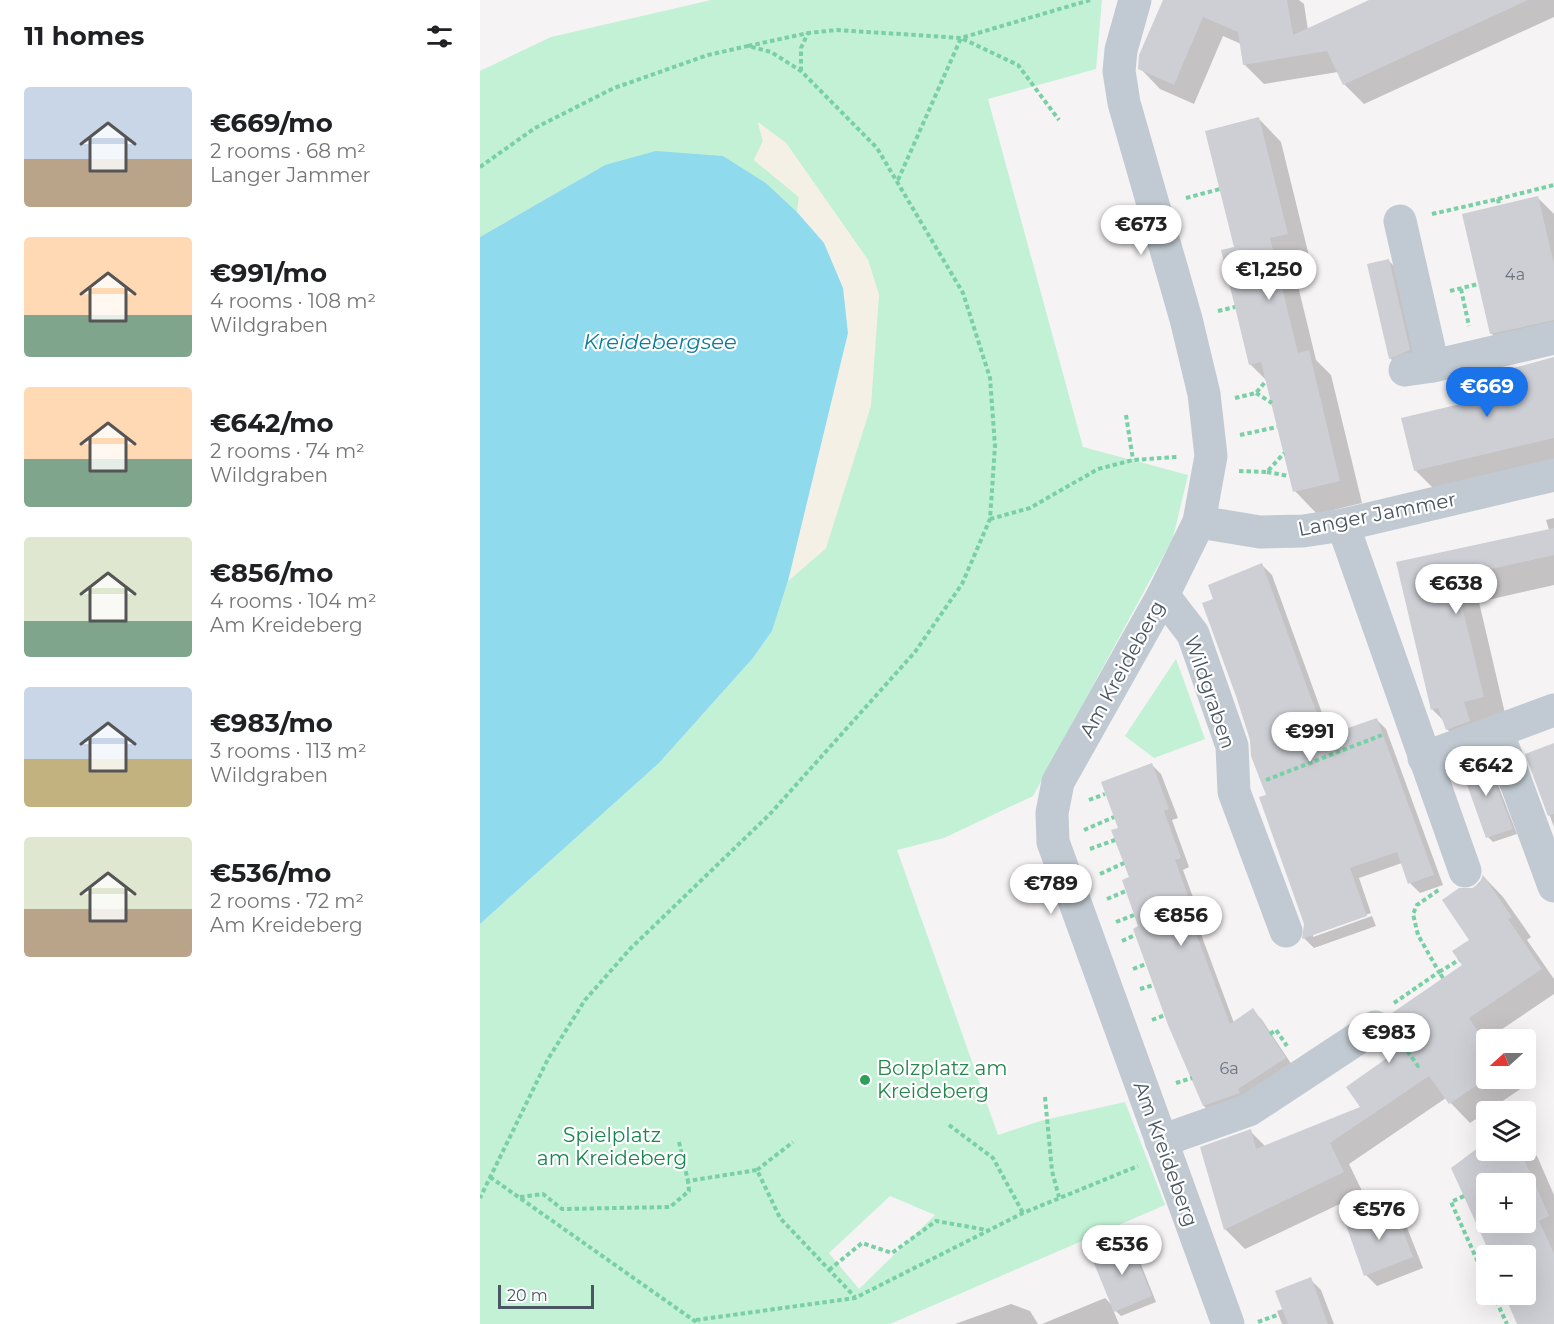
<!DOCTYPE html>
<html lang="en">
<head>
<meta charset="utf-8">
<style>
  :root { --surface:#fff; --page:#f2f2f2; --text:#202124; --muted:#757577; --accent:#1a73e8 }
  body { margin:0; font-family:Montserrat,sans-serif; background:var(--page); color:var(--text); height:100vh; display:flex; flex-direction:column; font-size:22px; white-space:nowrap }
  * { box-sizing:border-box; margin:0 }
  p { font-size:20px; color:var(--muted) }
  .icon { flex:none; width:33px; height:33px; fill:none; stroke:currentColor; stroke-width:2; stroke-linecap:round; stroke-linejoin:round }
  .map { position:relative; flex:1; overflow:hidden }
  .side { display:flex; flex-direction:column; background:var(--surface); width:480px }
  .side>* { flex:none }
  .needle { width:39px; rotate:249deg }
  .tools { position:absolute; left:996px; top:1029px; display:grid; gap:12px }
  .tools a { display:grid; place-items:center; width:60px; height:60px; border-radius:6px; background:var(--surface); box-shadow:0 6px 24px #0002; font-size:30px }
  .scale { position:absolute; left:18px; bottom:15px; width:96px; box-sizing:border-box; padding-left:6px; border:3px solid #4a5661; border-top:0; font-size:16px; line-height:21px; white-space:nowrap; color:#4a5661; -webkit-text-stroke:4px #fff; paint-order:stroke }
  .price { position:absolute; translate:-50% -51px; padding:0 14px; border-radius:21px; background:#fff; color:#222; font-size:20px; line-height:39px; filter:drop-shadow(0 2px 3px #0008) }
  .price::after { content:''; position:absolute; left:50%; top:36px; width:18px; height:14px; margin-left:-9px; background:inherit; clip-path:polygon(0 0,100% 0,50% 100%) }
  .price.on { background:var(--accent); color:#fff }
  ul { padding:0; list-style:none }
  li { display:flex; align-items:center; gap:18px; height:150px; padding:0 24px }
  li span { display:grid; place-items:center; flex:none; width:168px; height:120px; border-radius:6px; color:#555 }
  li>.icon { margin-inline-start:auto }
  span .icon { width:72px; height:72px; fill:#fffc; stroke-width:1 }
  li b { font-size:26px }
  h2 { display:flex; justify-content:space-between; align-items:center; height:72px; padding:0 24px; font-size:26px }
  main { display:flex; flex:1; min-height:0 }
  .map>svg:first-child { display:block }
  .green { fill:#c3f1d5; fill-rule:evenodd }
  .sand { fill:#f5f0e5 }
  .water { fill:#90daee }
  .shadow { fill:#0003; fill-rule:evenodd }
  .building { fill:#cdcfd5; fill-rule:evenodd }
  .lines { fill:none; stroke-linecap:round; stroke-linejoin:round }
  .path { stroke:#7ad0a6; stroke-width:4; stroke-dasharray:4.5 3; stroke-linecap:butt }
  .minor { stroke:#c1cad2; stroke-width:33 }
  .leisure-dot { fill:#2e9e5b; stroke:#fff; stroke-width:2 }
  .labels { text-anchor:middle; stroke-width:4.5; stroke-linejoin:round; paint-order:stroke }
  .number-label { font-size:16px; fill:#6b747e }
  .street-label { font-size:20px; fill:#4a5661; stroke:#fff }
  .leisure-label { font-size:20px; fill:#27864d; stroke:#fff; text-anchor:start }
  .park-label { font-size:20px; fill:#17864f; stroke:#fff }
  .water-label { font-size:21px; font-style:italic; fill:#0c7c9b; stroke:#fff }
</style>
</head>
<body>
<main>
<section class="side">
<h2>11 homes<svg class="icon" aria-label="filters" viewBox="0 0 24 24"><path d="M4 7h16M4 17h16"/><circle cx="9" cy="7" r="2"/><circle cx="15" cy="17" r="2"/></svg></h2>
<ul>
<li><span style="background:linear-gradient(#c9d6e8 60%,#b9a48a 0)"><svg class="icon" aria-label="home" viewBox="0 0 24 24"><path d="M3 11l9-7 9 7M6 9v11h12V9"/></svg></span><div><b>€669/mo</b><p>2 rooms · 68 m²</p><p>Langer Jammer</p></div></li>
<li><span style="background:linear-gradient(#ffd9b3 65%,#7fa58c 0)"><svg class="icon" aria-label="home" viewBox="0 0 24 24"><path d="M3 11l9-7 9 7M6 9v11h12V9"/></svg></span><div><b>€991/mo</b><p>4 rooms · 108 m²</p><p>Wildgraben</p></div></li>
<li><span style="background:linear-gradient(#ffd9b3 60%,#7fa58c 0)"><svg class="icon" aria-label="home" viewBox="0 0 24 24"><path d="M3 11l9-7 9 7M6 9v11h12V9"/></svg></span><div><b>€642/mo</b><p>2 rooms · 74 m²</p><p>Wildgraben</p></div></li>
<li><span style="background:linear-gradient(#dfe7d0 70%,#7fa58c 0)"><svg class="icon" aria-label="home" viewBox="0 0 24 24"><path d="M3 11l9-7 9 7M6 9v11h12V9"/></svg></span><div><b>€856/mo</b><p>4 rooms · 104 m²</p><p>Am Kreideberg</p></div></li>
<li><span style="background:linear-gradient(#c9d6e8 60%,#c2b280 0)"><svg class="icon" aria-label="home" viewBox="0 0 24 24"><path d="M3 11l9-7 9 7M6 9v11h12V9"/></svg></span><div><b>€983/mo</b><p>3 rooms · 113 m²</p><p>Wildgraben</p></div></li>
<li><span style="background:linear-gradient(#dfe7d0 60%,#b9a48a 0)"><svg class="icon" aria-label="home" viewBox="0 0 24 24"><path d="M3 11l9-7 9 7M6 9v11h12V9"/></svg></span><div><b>€536/mo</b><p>2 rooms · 72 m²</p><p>Am Kreideberg</p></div></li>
</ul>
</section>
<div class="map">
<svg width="1074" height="1324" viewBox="0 0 1074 1324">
  <rect width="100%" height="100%" fill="#f5f3f3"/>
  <g class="green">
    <path d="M 231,0 L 622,0 L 616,69 L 508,99 L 603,447 L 708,475 L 693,538 L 553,796 L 464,838 L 417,850 L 518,1135 L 560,1121 L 645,1102 L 685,1205 L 410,1324 L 0,1324 L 0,924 L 179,763 L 273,658 L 292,631 L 308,581 L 346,548 L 399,295 L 388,260 L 306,143 L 278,123 L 283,141 L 274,160 L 319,197 L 317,212 L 287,184 L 125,165 L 0,237 L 0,71 L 71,37 ZM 410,1196 L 455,1215 L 379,1289 L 349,1253 Z"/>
    <path d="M 696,659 L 725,739 L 674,758 L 645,736 Z"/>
  </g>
  <path class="sand" d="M 278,122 L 306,143 L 388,260 L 399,295 L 391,406 L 346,548 L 308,581 L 368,333 L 344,243 L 317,212 L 319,197 L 274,160 L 283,141 Z"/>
  <path class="water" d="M 176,151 L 243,156 L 287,184 L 317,212 L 344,243 L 363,288 L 368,333 L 308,581 L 292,631 L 273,658 L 179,763 L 0,924 L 0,237 L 125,165 Z"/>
  <g class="shadow">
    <path d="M 684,0 L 819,0 L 824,4 L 828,30 L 893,0 L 1074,0 L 1074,17 L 884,104 L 864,84 L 858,72 L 784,84 L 764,64 L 761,44 L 743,36 L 714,104 L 680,89 L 660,68 Z"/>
    <path d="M 779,119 L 801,142 L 829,256 L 812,261 L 836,360 L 851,375 L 882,503 L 837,514 L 815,491 L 787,381 L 770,364 Z"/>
    <path d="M 1058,198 L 1074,214 L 1074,344 L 1032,354 L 1011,333 Z"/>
    <path d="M 909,261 L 914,266 L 934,355 L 915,363 L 910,358 Z"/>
    <path d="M 1074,359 L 1074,463 L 956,491 L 935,470 L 1021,374 L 1020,371 Z"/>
    <path d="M 1074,518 L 1074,585 L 999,602 L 1027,722 L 991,754 L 967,729 L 964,721 L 952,709 L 917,563 L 1069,530 L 1066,520 Z"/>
    <path d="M 782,565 L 792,575 L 850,735 L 896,719 L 906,729 L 963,885 L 940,893 L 930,883 L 922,863 L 879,878 L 891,913 L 833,934 L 833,937 L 892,916 L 896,926 L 834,948 L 824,938 L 825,924 L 771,740 L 735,600 Z"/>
    <path d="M 1074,745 L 1074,827 L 1047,755 Z"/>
    <path d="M 1004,757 L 1009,762 L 1037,834 L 1013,842 L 1008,837 Z"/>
    <path d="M 672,765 L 681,774 L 698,818 L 692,820 L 709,867 L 703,870 L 720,916 L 715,918 L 754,1023 L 773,1010 L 782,1020 L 814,1068 L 733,1115 L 724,1106 L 660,927 L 640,829 Z"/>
    <path d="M 1004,877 L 1023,897 L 1051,937 L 1047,940 L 1074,979 L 1074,994 L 1006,1040 L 1006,1078 L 1035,1078 L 1042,1088 L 990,1123 L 966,1098 L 869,1164 L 883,1193 L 765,1249 L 745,1229 L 770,1131 L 786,1147 L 882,1108 L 984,965 L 991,940 L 992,890 Z"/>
    <path d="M 1006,1144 L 1006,1150 L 1046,1150 L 1046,1145 L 1057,1156 L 1074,1195 L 1074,1324 L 1038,1324 L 1046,1294 L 1046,1256 L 1008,1246 L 973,1168 ZM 1006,1184 L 1046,1184 L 1046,1222 L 1006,1222 Z"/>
    <path d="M 913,1209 L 924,1220 L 943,1268 L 897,1286 L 886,1275 Z"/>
    <path d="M 649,1242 L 654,1247 L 676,1302 L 641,1316 L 632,1307 L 639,1324 L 562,1324 L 625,1298 L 634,1307 Z"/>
    <path d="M 830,1279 L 841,1290 L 854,1324 L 802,1324 L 797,1311 L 803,1309 Z"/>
    <path d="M 531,1304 L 550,1311 L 558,1324 L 475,1324 Z"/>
  </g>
  <g class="building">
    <path d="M 683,0 L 807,0 L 813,35 L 889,0 L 1048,0 L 863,85 L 847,51 L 763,65 L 758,32 L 723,17 L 694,85 L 658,69 L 659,55 Z"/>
    <path d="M 779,117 L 808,234 L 790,238 L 818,353 L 829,350 L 860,481 L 813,492 L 781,362 L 769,365 L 755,307 L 741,250 L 754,247 L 725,131 Z"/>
    <path d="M 1058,196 L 1074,264 L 1074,320 L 1010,334 L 982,214 Z"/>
    <path d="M 909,259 L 930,350 L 909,359 L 887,264 Z"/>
    <path d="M 1074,357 L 1074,438 L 934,471 L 921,418 L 993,401 L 990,380 Z"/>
    <path d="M 1074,528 L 1074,555 L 975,577 L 1004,697 L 984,702 L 990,721 L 966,730 L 958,708 L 951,710 L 916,562 Z"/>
    <path d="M 782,563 L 845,736 L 897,718 L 954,875 L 928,884 L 917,852 L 870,868 L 887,916 L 822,939 L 824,924 L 779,797 L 786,795 L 771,756 L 770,740 L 756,696 L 722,603 L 733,599 L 728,585 Z"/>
    <path d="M 1074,743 L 1074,814 L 1068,816 L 1045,754 Z"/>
    <path d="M 1005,756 L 1033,829 L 1006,838 L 980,765 Z"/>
    <path d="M 672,763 L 689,809 L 684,811 L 701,858 L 695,860 L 712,907 L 707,909 L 750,1024 L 773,1008 L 806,1058 L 758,1089 L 760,1093 L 723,1106 L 688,1025 L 653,929 L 658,926 L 642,880 L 649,877 L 631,830 L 638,828 L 621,782 Z"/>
    <path d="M 1003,875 L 1032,917 L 1028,919 L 1062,969 L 989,1018 L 1006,1044 L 1006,1079 L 969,1104 L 949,1076 L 850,1143 L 864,1172 L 744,1230 L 720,1147 L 771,1129 L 776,1149 L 880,1107 L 866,1087 L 927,1044 L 909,1015 L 982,965 L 972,951 L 989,940 L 962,900 L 979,888 L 992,888 L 999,884 Z"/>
    <path d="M 995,1150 L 1040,1150 L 1069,1216 L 1059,1221 L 1074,1253 L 1074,1324 L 1037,1324 L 1024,1294 L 1046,1294 L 1046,1256 L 1006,1257 L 1002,1247 L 1006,1245 L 971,1168 ZM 1006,1184 L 1046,1184 L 1046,1222 L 1006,1222 Z"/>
    <path d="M 914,1207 L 933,1257 L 884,1276 L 866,1225 Z"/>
    <path d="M 649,1240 L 672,1296 L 634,1312 L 611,1256 Z"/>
    <path d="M 831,1277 L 848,1324 L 808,1324 L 795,1291 Z"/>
  </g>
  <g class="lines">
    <g class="path">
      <path d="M 268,46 L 328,33 L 357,30 L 481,38 L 610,0"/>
      <path d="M 321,71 L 321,48 L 328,33"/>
      <path d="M 0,167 L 55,128 L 134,88 L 228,55 L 268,46 L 291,52 L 321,71 L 397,148 L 483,293 L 510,378 L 515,446 L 510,519 L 482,584 L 435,652 L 290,814 L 150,949 L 105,1000 L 68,1059 L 0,1198"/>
      <path d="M 418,180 L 481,38 L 538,65 L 579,120"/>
      <path d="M 706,198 L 740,189"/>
      <path d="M 1018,199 L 1074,185"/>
      <path d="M 952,214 L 1018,199 L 1019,205"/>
      <path d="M 981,289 L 989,326"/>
      <path d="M 970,291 L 998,284"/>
      <path d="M 738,311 L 755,307"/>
      <path d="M 776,393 L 792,403"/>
      <path d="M 755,398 L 776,393 L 786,381"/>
      <path d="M 646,415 L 653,460"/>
      <path d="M 760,435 L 797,427"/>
      <path d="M 759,471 L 787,472 L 804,453"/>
      <path d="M 787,472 L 809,476"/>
      <path d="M 510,519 L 550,508 L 618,469 L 653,460 L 697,457"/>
      <path d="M 786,780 L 902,735"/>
      <path d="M 609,800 L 625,794"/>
      <path d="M 604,830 L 634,817"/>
      <path d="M 610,849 L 635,840"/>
      <path d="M 620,874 L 644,863"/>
      <path d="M 627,899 L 646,891"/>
      <path d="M 636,922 L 654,915"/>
      <path d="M 642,941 L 655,935"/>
      <path d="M 653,969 L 666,964"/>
      <path d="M 963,978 L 959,972 L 979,960"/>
      <path d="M 660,989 L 674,985"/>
      <path d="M 914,1003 L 959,972 L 938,935 L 933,914 L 937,905 L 960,889"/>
      <path d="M 672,1020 L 685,1015"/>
      <path d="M 790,1034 L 796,1030 L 807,1046"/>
      <path d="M 923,1045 L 938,1066 L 941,1063"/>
      <path d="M 696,1083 L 712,1078"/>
      <path d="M 565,1097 L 572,1171 L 579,1197"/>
      <path d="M 469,1125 L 513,1158 L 543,1213"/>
      <path d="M 199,1142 L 208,1181 L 277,1170 L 300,1218 L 375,1297"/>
      <path d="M 277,1170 L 313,1142"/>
      <path d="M 10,1177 L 219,1324"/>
      <path d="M 984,1196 L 971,1202 L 1006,1280"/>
      <path d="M 40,1197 L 63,1194 L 82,1209 L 190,1207 L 209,1191 L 208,1181"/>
      <path d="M 868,1216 L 870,1220 L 884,1215 L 885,1218"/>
      <path d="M 349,1270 L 382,1243 L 412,1253 L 456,1221 L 507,1230"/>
      <path d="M 1013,1294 L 1027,1324"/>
      <path d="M 1015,1298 L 1023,1294"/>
      <path d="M 216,1320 L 375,1298 L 543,1213 L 658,1166"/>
      <path d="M 778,1322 L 797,1315"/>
    </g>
    <g class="minor">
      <path d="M 655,0 L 641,50 L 639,71 L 644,103 L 706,319 L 724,394 L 731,456 L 719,522 L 683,595 L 578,782 L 572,813 L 573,842 L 748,1324"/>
      <path d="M 920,221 L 953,366 L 1074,338"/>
      <path d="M 925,370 L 953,366"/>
      <path d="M 719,522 L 780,532 L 823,531 L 863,525 L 1074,475"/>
      <path d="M 863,525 L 985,871"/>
      <path d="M 683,595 L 713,634 L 752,746 L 754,792 L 806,931"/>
      <path d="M 1017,731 L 1074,886"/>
      <path d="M 944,758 L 1074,710"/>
      <path d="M 681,1141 L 769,1110 L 895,1027"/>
    </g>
  </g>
  <circle class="leisure-dot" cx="385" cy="1080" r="6"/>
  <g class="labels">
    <g class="number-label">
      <text x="1035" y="280">4a</text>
      <text x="749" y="1074">6a</text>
    </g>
    <g class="street-label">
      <text transform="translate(897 514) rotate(-11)" y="7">Langer Jammer</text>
      <text transform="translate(642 669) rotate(-61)" y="7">Am Kreideberg</text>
      <text transform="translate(730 692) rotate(71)" y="7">Wildgraben</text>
      <text transform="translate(686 1154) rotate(70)" y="7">Am Kreideberg</text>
    </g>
    <g class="leisure-label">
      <text x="397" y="1075">Bolzplatz am<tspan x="397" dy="23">Kreideberg</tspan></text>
    </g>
    <g class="park-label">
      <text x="132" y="1142">Spielplatz<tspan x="132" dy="23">am Kreideberg</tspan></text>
    </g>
    <g class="water-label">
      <text x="180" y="349">Kreidebergsee</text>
    </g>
  </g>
</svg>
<div class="tools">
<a><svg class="needle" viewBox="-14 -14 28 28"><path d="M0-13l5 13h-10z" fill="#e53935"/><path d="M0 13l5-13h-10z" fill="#757577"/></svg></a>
<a><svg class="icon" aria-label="layers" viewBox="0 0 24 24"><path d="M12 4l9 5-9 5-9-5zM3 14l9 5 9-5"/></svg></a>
<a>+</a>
<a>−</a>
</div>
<div class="scale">20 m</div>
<b class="price" style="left:661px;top:256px">€673</b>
<b class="price" style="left:789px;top:301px">€1,250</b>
<b class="price on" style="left:1007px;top:418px">€669</b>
<b class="price" style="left:976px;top:615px">€638</b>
<b class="price" style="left:830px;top:763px">€991</b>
<b class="price" style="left:1006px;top:797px">€642</b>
<b class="price" style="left:571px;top:915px">€789</b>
<b class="price" style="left:701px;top:947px">€856</b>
<b class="price" style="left:909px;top:1064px">€983</b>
<b class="price" style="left:899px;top:1241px">€576</b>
<b class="price" style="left:642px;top:1276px">€536</b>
</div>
</main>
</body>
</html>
